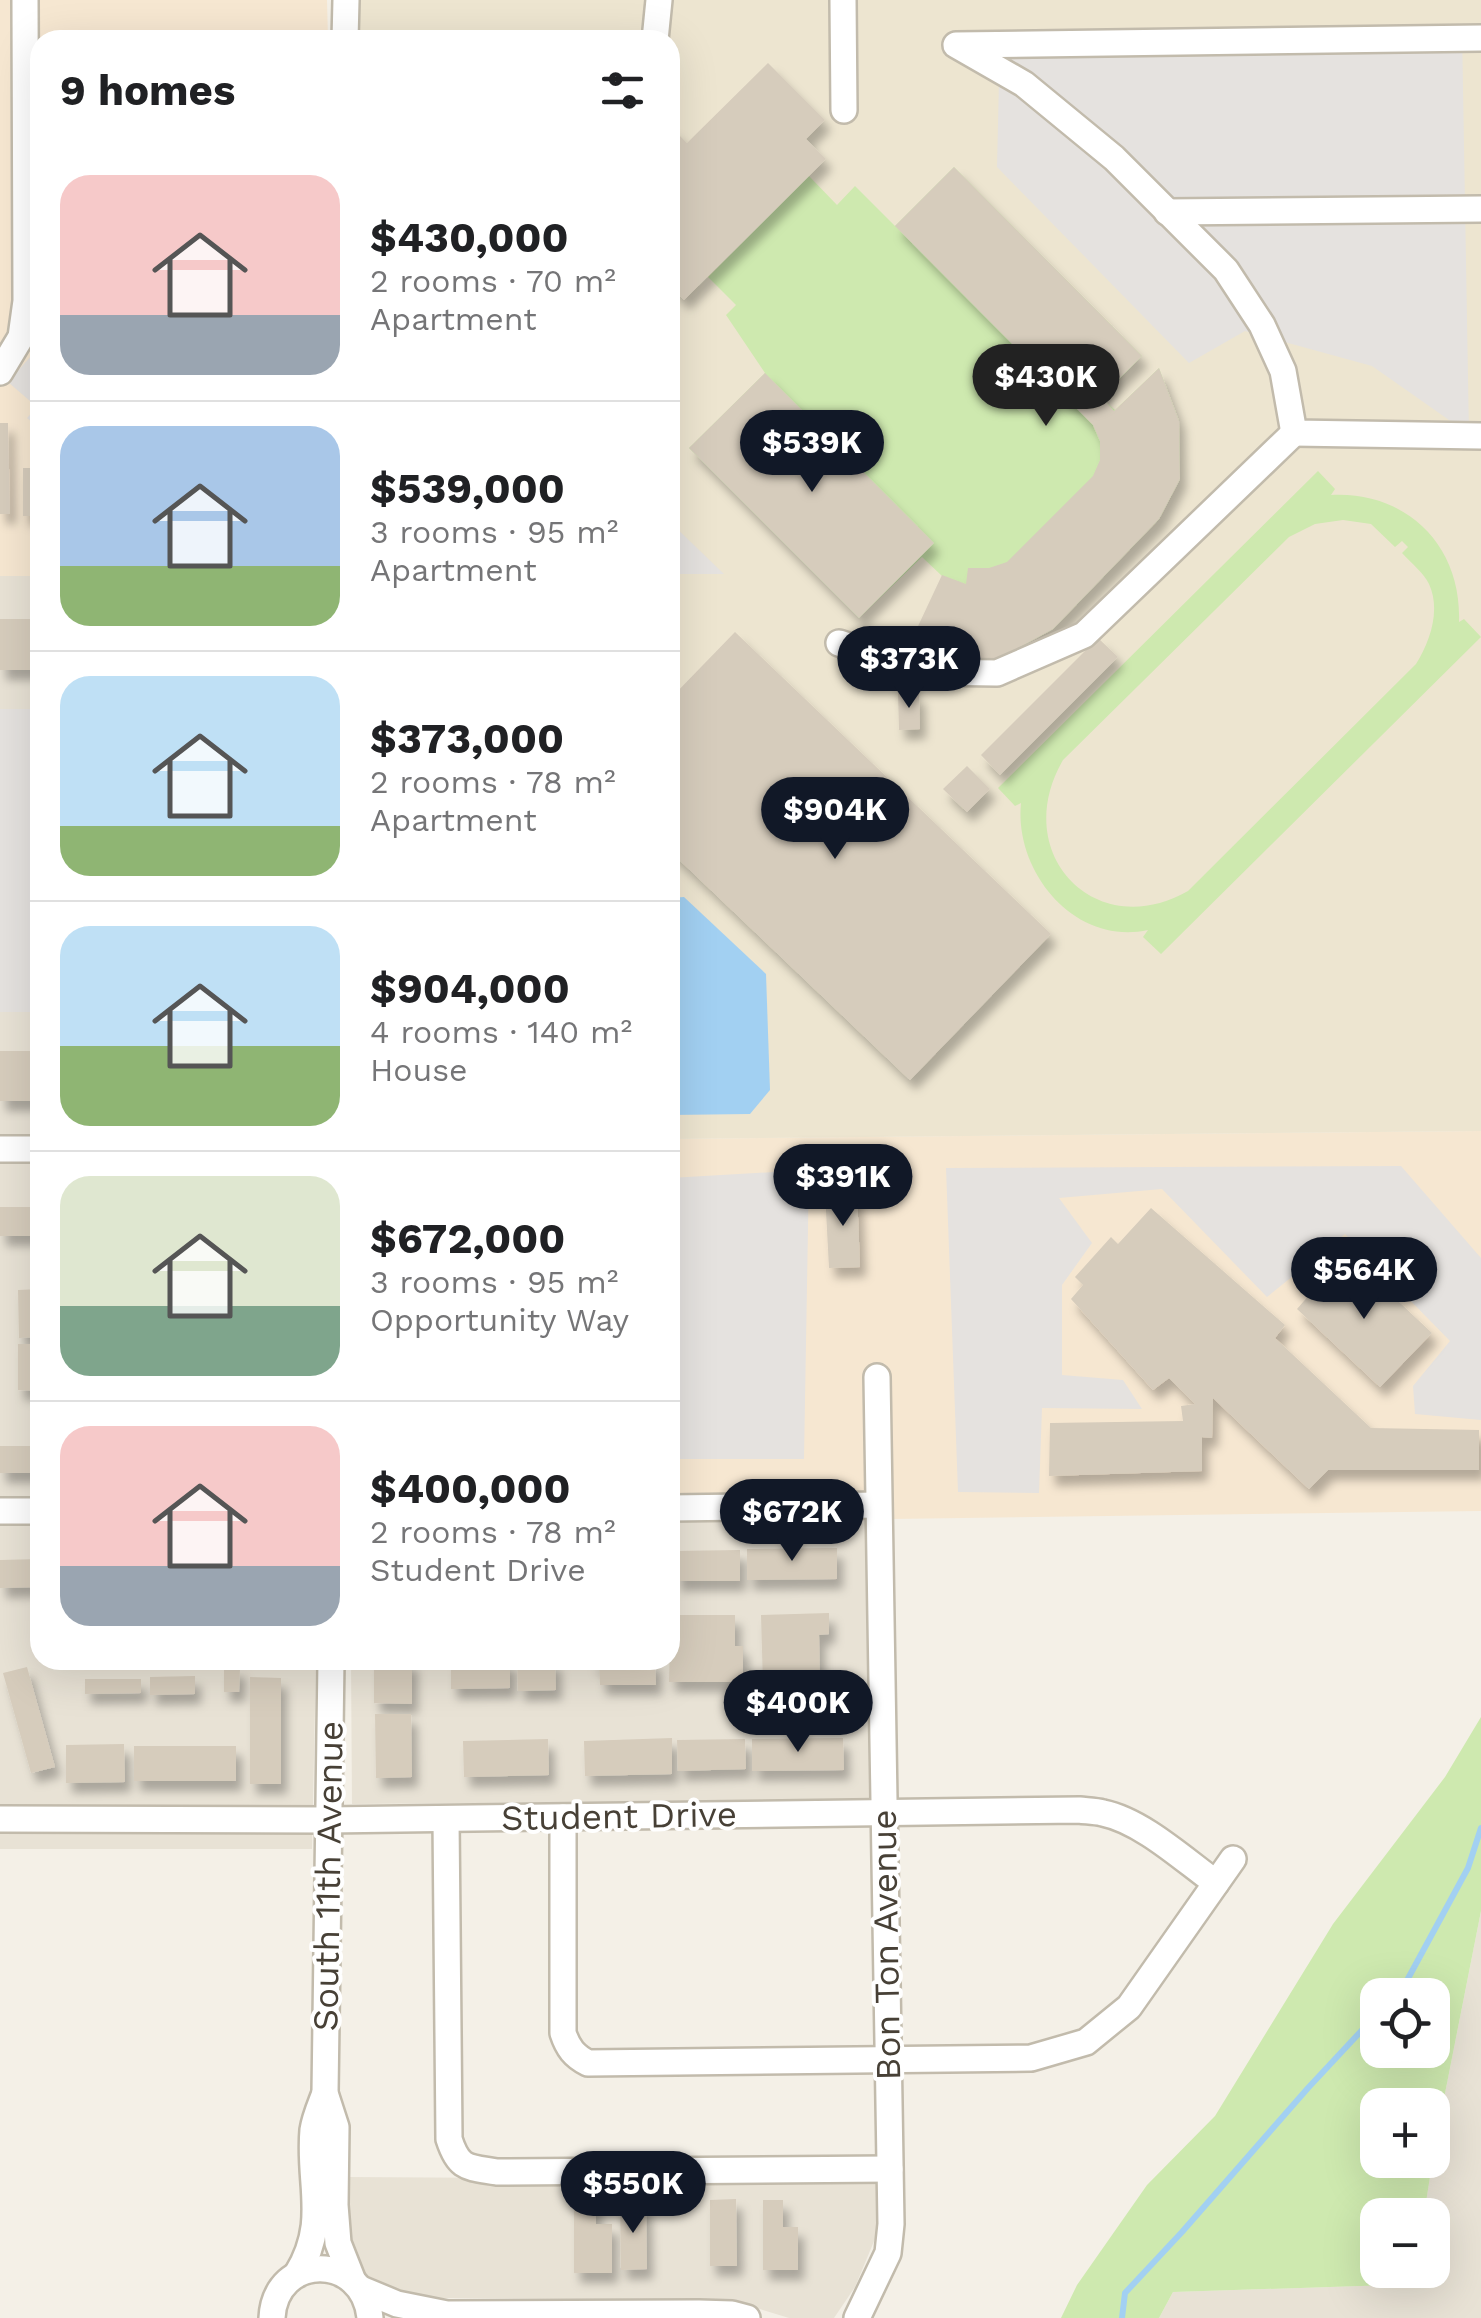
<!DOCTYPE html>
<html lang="en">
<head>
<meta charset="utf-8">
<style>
  :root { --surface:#fff; --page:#f6f6f6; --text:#202124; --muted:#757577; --line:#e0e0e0; --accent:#111827 }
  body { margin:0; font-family:"Work Sans",sans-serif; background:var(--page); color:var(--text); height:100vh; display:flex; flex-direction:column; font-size:38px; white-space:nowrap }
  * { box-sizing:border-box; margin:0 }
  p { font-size:32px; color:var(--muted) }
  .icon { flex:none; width:55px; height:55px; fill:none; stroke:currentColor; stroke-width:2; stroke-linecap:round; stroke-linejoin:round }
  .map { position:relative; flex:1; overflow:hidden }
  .sheet { position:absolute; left:30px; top:30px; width:650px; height:1640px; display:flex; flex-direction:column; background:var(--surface); border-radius:30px; box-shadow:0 10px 40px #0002 }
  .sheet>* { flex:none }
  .controls { position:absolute; left:1360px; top:1978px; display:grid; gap:20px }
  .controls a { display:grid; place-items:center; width:90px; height:90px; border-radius:20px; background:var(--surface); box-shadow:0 10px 40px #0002; font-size:50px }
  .price { position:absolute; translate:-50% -85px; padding:0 22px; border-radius:35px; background:var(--accent); color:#fff; font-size:32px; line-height:65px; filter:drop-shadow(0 2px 5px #0008) }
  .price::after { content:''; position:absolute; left:50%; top:60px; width:30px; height:22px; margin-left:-15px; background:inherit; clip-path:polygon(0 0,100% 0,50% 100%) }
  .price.active { background:#222; color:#fff }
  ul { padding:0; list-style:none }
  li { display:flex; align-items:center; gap:30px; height:250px; padding:0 30px }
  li+li { border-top:2px solid var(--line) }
  li span { display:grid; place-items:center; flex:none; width:280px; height:200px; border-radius:30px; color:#555 }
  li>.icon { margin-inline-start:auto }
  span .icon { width:120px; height:120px; fill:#fffc; stroke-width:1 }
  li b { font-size:42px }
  h2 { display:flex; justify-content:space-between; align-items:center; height:120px; padding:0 30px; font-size:42px }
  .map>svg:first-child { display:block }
  .residential { fill:#e8e2d5 }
  .commercial { fill:#f6e7d1 }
  .education { fill:#ede5d0 }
  .green { fill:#cee9af; fill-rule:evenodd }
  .parking { fill:#e5e2df }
  .water { fill:#a2d0f2 }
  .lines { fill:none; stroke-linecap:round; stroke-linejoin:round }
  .stream { stroke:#a2d0f2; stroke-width:6 }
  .building { fill:#d6ccbc; filter:url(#shadow) }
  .minor-casing { stroke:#c2bbac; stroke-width:30 }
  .minor { stroke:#fff; stroke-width:25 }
  .labels { text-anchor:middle; stroke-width:8; stroke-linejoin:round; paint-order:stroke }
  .street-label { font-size:35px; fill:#474036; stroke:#fff }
</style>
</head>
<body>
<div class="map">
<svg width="1481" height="2318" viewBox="0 0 1481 2318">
  <defs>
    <filter id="shadow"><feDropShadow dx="6" dy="10" stdDeviation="5" flood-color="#0004"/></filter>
  </defs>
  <rect width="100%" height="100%" fill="#f4f0e7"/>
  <g class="residential">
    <path d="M 0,576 L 40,576 L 40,1660 L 316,1660 L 312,1849 L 0,1849 Z"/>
    <path d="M 866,1520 L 869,1800 L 352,1804 L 351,1660 L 670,1660 L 670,1522 Z"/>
    <path d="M 1481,1911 L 1481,2318 L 1159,2318 L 1173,2292 L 1424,2284 L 1424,2270 L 1432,2270 L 1432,2215 L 1424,2215 L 1436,2139 Z"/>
    <path d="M 348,2177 L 877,2180 L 877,2234 L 855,2287 L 834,2318 L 789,2318 L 730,2300 L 443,2298 L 385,2292 L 360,2268 L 349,2238 Z"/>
  </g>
  <g class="commercial">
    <path d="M 0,0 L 327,0 L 328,40 L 40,40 L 40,576 L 0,576 Z"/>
    <path d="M 1481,1131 L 1481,1511 L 670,1522 L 670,1139 Z"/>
  </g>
  <path class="education" d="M 347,0 L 1481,0 L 1481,1131 L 670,1139 L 670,40 L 346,40 Z"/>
  <g class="green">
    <path d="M 954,167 L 1142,356 L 1101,398 L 1115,410 L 1159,368 L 1179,421 L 1180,479 L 1159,519 L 1053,629 L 998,659 L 942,576 L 922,557 L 859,618 L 689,448 L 765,373 L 726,315 L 736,305 L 708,277 L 809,176 L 837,205 L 855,186 L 895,226 Z"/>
    <path d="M 1318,471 L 1335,489 L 1331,495 C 1407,491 1462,546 1459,622 L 1464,619 L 1481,637 L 1161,954 L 1143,937 L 1148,930 C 1074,946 1014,871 1021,803 L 1015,806 L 998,788 ZM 1343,520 L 1371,524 L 1395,547 L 1402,541 L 1408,547 L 1402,553 C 1411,563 1424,573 1429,584 C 1441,610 1430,642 1416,664 L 1188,891 C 1095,944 1009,853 1063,760 L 1289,537 L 1315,524 Z"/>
    <path d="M 1481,1717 L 1481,1911 L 1436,2139 L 1424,2215 L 1378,2215 L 1378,2270 L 1424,2270 L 1424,2284 L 1173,2292 L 1159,2318 L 1061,2318 L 1077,2285 L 1147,2185 L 1215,2116 L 1333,1924 L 1445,1777 ZM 1378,1995 L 1432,1995 L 1432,2050 L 1378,2050 ZM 1432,2105 L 1432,2160 L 1378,2160 L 1378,2105 Z"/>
  </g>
  <g class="parking">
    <path d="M 1462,30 L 1469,434 L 1372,366 L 1245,331 L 1189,363 L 997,167 L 1000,37 Z"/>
    <path d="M 40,346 L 40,429 L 27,418 L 37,407 L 8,382 Z"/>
    <path d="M 670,522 L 724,574 L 670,574 Z"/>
    <rect x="0" y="709" width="40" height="303"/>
    <path d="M 1401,1166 L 1481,1258 L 1481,1420 L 1415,1414 L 1413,1386 L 1450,1341 L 1345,1234 L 1267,1297 L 1162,1189 L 1059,1198 L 1092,1243 L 1062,1285 L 1062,1375 L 1123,1380 L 1142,1409 L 1042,1408 L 1039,1493 L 958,1492 L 946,1168 Z"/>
    <path d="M 809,1170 L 804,1459 L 670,1459 L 670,1178 Z"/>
  </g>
  <path class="water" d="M 684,897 L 766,974 L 770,1090 L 750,1114 L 670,1115 L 670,898 Z"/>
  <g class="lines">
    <g class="stream">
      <path d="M 1394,1995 L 1405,1984 L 1468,1868 L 1481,1828"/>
      <path d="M 1122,2318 L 1125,2293 L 1182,2232 L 1308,2088 L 1378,2013"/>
    </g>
  </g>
  <g class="building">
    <path d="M 768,63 L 825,120 L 806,139 L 826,159 L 684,300 L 670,286 L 670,126 L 687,143 Z"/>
    <path d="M 954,167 L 1142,356 L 1101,397 L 1114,411 L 1159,368 L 1179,421 L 1180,479 L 1159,519 L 1053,629 L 998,659 L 960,660 L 912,639 L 942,575 L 966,584 L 968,568 L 989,568 L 1007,562 L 1093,476 L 1100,460 L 1100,441 L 1093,425 L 895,226 Z"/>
    <path d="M 765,373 L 934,543 L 859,618 L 689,448 Z"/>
    <path d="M 0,423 L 8,423 L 10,514 L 0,514 Z"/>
    <rect x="23" y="468" width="17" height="48"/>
    <rect x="0" y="619" width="40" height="51"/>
    <path d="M 735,632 L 1051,934 L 910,1080 L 670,851 L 670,699 Z"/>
    <path d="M 1098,638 L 1118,657 L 1000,775 L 981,755 Z"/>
    <path d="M 898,693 L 919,693 L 920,729 L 899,730 Z"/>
    <path d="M 967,766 L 990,789 L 967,812 L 943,789 Z"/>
    <rect x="0" y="1051" width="40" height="50"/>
    <path d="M 857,1191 L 860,1267 L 829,1268 L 825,1192 Z"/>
    <rect x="0" y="1207" width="40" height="29"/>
    <path d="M 1151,1208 L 1285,1325 L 1275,1338 L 1371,1428 L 1479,1430 L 1479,1470 L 1328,1470 L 1309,1489 L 1213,1398 L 1212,1438 L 1202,1437 L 1202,1471 L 1049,1476 L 1050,1423 L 1183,1421 L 1181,1406 L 1195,1404 L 1169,1378 L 1153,1390 L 1071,1299 L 1083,1285 L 1075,1277 L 1111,1237 L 1118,1244 Z"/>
    <path d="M 1351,1257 L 1432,1333 L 1380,1387 L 1297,1309 L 1310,1294 L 1306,1290 L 1319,1276 L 1331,1287 L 1346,1271 L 1342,1267 Z"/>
    <path d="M 40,1289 L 40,1337 L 19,1338 L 18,1290 Z"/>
    <path d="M 18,1344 L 40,1344 L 40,1391 L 18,1390 Z"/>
    <rect x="0" y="1446" width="40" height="27"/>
    <path d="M 837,1548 L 837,1579 L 747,1580 L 747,1549 Z"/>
    <path d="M 740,1550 L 740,1581 L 675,1581 L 675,1551 Z"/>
    <path d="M 40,1559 L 40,1587 L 0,1588 L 0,1560 Z"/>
    <path d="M 829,1613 L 829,1634 L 819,1635 L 820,1684 L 763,1685 L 761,1615 Z"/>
    <path d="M 679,1615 L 735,1615 L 735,1646 L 743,1646 L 743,1682 L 669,1682 L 670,1641 L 679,1641 Z"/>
    <path d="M 374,1660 L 412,1660 L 412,1704 L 374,1703 Z"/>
    <path d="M 451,1660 L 510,1660 L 510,1688 L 451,1689 Z"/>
    <path d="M 517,1660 L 555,1660 L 556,1690 L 518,1691 Z"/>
    <path d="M 590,1660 L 655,1660 L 656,1685 L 600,1685 L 599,1664 L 591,1664 Z"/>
    <path d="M 27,1667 L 55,1767 L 31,1773 L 3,1673 Z"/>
    <path d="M 224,1667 L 240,1668 L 239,1692 L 224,1692 Z"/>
    <path d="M 195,1676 L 195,1694 L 150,1695 L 150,1677 Z"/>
    <path d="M 250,1677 L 281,1678 L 281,1784 L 250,1784 Z"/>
    <path d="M 85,1679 L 141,1679 L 141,1693 L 85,1694 Z"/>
    <path d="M 375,1714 L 411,1714 L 412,1777 L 376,1778 Z"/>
    <path d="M 672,1738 L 672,1774 L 585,1776 L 584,1741 Z"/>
    <path d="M 843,1738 L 844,1770 L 752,1771 L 752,1739 Z"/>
    <path d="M 548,1739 L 549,1775 L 464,1777 L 463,1741 Z"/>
    <path d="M 745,1739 L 746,1769 L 678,1771 L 677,1740 Z"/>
    <path d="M 124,1744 L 125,1782 L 66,1783 L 66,1745 Z"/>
    <rect x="134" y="1746" width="102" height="35"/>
    <path d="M 736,2199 L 737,2266 L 710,2266 L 710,2200 Z"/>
    <path d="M 574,2200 L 596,2200 L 596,2224 L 612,2224 L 612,2273 L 574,2273 Z"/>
    <path d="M 763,2200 L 783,2200 L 783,2227 L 798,2227 L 798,2270 L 763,2270 Z"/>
    <path d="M 620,2203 L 646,2203 L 647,2269 L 621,2270 Z"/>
  </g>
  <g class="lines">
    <g class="minor-casing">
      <g id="minor">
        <path d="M 843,0 L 844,110"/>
        <path d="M 1481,38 L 956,45 L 1024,84 L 1114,158 L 1226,270 L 1262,325 L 1283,371 L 1294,433 L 1481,436"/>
        <path d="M 345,40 L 346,0"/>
        <path d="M 655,40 L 659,0"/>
        <path d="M 1167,212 L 1481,209"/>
        <path d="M 0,372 L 21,337 L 26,301 L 25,0"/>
        <path d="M 839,643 L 928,672 L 997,673 L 1084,635 L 1294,433"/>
        <path d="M 0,1149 L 40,1149"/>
        <path d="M 670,1508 L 878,1505"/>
        <path d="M 0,1511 L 40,1511"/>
        <path d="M 331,1660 L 325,2093 L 336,2127 L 335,2205 L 338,2243 L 353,2281"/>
        <path d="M 563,1817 L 563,2033 C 568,2048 574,2056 588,2063 L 1031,2058 L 1086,2042 L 1129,2007 L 1233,1859"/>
        <path d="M 0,1819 L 328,1820 L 1079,1810 C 1087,1811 1095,1811 1103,1813 C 1142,1821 1184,1860 1216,1883"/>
        <path d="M 446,1819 L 449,2139 C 459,2170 468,2167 497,2172 L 890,2169"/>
        <path d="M 297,2274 C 329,2222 308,2184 313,2130 C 315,2117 321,2104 325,2093"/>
        <path d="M 361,2289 L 397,2304 L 447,2314 L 699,2313 L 732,2314 L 747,2318"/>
        <path d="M 272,2318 C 275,2253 364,2252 370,2318"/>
        <path d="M 857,2318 L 888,2253 L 891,2224 L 877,1377"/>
      </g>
    </g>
    <use href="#minor" class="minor"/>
  </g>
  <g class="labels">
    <g class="street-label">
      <text transform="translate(619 1816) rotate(-1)" y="12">Student Drive</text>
      <text transform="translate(328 1876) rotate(-89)" y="12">South 11th Avenue</text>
      <text transform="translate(886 1945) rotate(-91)" y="12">Bon Ton Avenue</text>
    </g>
  </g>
</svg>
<div class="controls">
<a><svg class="icon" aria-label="locate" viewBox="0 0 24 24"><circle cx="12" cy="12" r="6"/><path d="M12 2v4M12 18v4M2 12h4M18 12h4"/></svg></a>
<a>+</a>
<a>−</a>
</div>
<b class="price active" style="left:1046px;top:429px">$430K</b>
<b class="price" style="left:812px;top:495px">$539K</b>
<b class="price" style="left:909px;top:711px">$373K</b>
<b class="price" style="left:835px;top:862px">$904K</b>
<b class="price" style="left:843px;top:1229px">$391K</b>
<b class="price" style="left:1364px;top:1322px">$564K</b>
<b class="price" style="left:792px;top:1564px">$672K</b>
<b class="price" style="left:798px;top:1755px">$400K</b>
<b class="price" style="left:633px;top:2236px">$550K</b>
<section class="sheet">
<h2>9 homes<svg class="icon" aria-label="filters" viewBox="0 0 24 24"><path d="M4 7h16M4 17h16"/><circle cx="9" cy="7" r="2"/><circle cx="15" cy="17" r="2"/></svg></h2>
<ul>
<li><span style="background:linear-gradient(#f6c9c9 70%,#9aa5b1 0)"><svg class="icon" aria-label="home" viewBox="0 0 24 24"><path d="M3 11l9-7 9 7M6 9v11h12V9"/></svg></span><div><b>$430,000</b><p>2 rooms · 70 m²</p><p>Apartment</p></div></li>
<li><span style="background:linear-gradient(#a9c7e8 70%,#8fb573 0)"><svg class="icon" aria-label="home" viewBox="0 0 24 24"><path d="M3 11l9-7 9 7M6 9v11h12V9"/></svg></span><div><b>$539,000</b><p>3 rooms · 95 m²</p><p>Apartment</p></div></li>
<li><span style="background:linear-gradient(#bfe0f5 75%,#8fb573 0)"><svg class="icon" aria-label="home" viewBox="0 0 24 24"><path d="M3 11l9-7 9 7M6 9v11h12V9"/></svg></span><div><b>$373,000</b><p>2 rooms · 78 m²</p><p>Apartment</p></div></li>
<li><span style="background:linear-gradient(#bfe0f5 60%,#8fb573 0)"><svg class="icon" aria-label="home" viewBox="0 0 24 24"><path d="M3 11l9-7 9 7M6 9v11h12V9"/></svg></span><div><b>$904,000</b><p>4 rooms · 140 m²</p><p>House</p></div></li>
<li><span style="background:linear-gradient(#dfe7d0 65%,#7fa58c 0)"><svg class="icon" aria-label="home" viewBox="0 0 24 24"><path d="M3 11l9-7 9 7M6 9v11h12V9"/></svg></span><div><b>$672,000</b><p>3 rooms · 95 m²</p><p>Opportunity Way</p></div></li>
<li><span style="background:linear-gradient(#f6c9c9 70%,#9aa5b1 0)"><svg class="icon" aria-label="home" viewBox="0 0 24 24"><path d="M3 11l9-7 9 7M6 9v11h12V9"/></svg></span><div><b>$400,000</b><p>2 rooms · 78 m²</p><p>Student Drive</p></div></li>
</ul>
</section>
</div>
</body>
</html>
